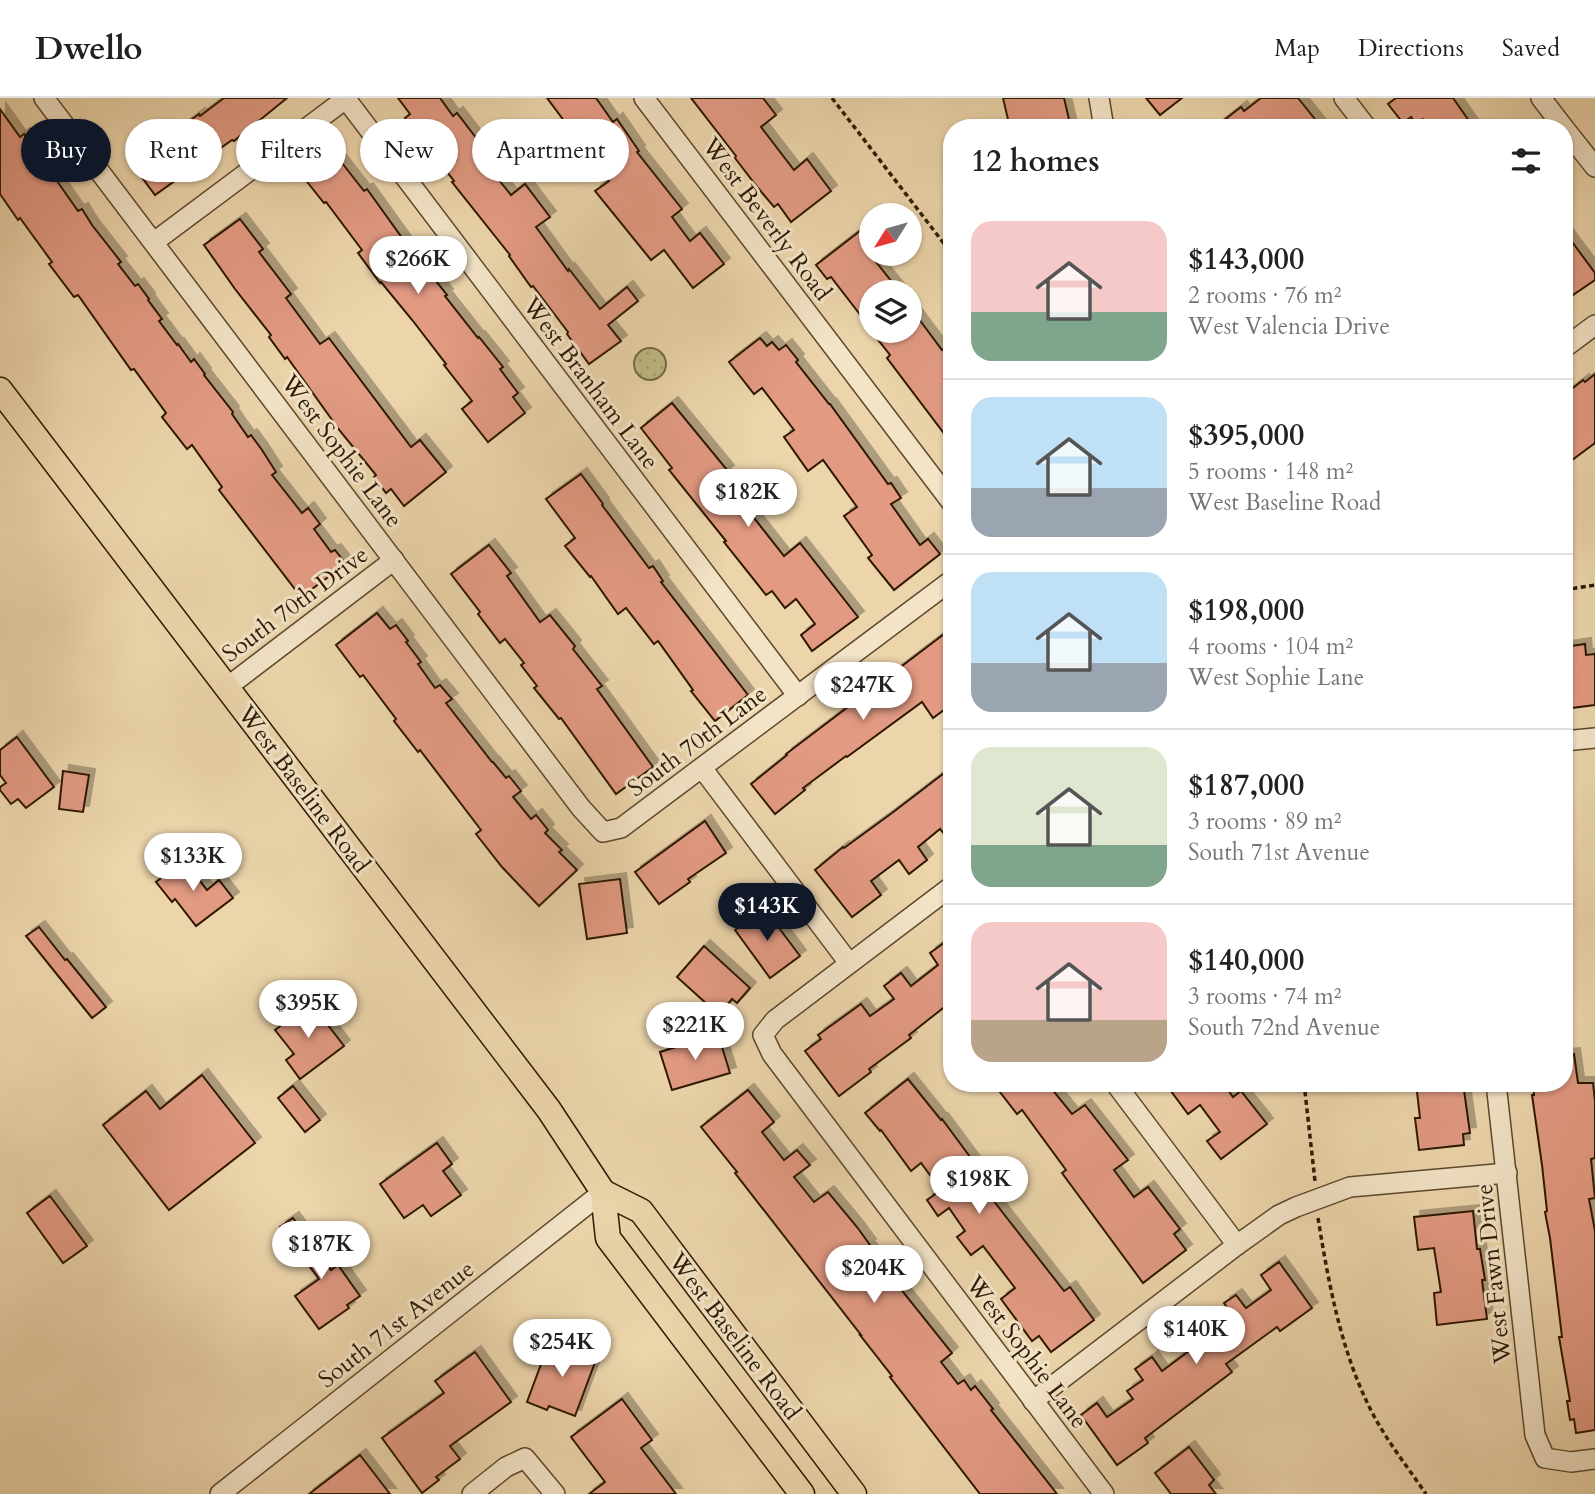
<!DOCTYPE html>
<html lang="en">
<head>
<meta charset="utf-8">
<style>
  :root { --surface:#fff; --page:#f2f2f2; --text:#202124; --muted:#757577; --line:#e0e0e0; --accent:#111827 }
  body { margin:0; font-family:Cardo,serif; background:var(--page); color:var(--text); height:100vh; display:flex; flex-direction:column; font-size:26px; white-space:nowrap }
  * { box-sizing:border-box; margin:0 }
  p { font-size:23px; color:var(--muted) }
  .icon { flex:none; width:38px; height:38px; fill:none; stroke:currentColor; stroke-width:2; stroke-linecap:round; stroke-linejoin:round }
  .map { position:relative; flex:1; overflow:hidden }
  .side { position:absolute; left:943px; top:21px; width:630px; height:973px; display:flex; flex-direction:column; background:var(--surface); border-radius:28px; box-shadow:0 2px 5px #0004 }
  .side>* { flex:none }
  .hud { position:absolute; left:21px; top:21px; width:665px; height:63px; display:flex; gap:14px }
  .needle { width:46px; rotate:233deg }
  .fabs { position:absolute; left:859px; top:105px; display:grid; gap:14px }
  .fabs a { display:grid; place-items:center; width:63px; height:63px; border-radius:50%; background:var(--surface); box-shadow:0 2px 5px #0004; font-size:35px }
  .price { position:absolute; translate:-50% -60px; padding:0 16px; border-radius:24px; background:#fff; color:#222; font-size:23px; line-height:46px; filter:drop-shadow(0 2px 4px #0008) }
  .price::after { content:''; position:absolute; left:50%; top:42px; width:21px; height:16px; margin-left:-10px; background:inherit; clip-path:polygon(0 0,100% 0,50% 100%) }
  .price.active { background:var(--accent); color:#fff }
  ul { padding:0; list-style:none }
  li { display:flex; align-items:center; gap:21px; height:175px; padding:0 28px }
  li+li { border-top:2px solid var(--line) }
  li span { display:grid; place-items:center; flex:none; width:196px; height:140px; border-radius:21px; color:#555 }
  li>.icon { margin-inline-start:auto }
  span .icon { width:84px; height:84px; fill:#fffc; stroke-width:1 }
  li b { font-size:30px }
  h2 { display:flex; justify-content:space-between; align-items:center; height:84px; padding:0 28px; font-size:30px }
  .pill { padding:0 24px; border-radius:32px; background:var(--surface); box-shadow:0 2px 5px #0004; font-size:24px; line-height:63px }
  .pill.active { background:var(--accent); color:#fff }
  header { display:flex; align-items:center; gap:42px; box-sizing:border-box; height:98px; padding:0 35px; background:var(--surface); border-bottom:2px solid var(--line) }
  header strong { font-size:33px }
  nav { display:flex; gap:38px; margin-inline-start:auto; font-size:24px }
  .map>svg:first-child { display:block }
  .park { fill:url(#park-dots); stroke:#766a44; stroke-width:2 }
  .building { fill:#e29a83; stroke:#2d1903; stroke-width:2; filter:url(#shadow) }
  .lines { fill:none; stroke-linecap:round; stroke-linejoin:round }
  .minor-casing { stroke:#5d482d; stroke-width:22 }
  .major-casing { stroke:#2d1903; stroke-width:27 }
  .path { stroke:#2d1903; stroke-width:3.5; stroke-dasharray:5 3.5; stroke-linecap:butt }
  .minor { stroke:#f3e4c8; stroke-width:19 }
  .major { stroke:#ecd5ab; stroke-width:24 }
  .labels { text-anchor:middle; stroke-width:6; stroke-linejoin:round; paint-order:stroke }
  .street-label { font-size:24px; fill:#2d1903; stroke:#f3e4c8 }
</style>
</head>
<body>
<header>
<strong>Dwello</strong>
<nav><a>Map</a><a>Directions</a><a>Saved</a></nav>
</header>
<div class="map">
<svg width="1595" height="1396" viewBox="0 0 1595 1396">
  <defs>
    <pattern id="park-dots" width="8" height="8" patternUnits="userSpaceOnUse" patternTransform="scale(1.75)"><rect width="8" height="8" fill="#bebc84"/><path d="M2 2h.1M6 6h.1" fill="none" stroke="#a4a170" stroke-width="1.8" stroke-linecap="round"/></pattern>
    <filter id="shadow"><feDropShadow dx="6" dy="-6" stdDeviation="0" flood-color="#0004"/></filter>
  </defs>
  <rect width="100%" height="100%" fill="#ecd5ab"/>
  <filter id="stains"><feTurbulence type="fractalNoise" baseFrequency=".00286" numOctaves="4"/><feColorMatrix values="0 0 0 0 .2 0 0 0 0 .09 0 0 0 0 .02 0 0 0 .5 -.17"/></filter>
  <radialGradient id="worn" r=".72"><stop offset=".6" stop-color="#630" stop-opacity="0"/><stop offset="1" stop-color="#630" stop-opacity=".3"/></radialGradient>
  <circle class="park" cx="650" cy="266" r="16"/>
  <g class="building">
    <path d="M 224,0 L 287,0 L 234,43 L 232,42 L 155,97 L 132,66 L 199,16 L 200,18 Z"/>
    <path d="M 398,0 L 440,0 L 453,18 L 457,15 L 480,45 L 473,50 L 511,97 L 525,86 L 550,119 L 536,129 L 568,173 L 569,171 L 600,211 L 627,189 L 638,203 L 608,227 L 621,243 L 589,266 L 567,236 L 568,234 L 533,188 L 531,189 L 509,158 L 510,157 L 452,84 L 454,83 L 405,20 L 410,16 Z"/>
    <path d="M 547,0 L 596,0 L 613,24 L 617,21 L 639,53 L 637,54 L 682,111 L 672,119 L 690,143 L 700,135 L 724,166 L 693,190 L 664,152 L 651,162 L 595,93 L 609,83 Z"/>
    <path d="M 691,0 L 763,0 L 776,17 L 761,29 L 794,72 L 807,61 L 831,93 L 791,124 L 778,106 L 774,109 L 758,90 L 735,60 L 736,58 Z"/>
    <path d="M 1003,0 L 1064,0 L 1071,30 L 1010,30 Z"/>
    <path d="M 1146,0 L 1182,0 L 1160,17 Z"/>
    <path d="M 1261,0 L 1298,0 L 1322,30 L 1214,30 L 1241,9 L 1244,13 Z"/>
    <path d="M 1396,0 L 1453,0 L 1474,30 L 1430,30 L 1423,21 L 1416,26 L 1411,19 L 1403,25 L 1388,6 Z"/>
    <path d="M 0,11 L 20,39 L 24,36 L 78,113 L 82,111 L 92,127 L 121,164 L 118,166 L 135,188 L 138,186 L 149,201 L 148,202 L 162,221 L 159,223 L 177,247 L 178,246 L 191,264 L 194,261 L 205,276 L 204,277 L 233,314 L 232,316 L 248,339 L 251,337 L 262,352 L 276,374 L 272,377 L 302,415 L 308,410 L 320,426 L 314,431 L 331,454 L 335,452 L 346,466 L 301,499 L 219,392 L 222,389 L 192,347 L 187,351 L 162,319 L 166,315 L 134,271 L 131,272 L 78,197 L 74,199 L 49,166 L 52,164 L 20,120 L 18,122 L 0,96 Z"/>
    <path d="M 331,51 L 364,93 L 367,91 L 423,169 L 424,168 L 447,197 L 445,198 L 478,240 L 479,239 L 503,269 L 500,271 L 518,295 L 513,299 L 525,315 L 488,344 L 462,311 L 472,303 L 444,267 L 446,266 L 413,223 L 381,184 L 380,185 L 358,155 L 362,152 L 326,104 L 324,105 L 300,75 Z"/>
    <path d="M 240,121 L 263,151 L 259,154 L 291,196 L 286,200 L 320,246 L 329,240 L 411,349 L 420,342 L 446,374 L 404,408 L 391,391 L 386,395 L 374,379 L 376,377 L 340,333 L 287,259 L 285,261 L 269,239 L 271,237 L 235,191 L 204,147 Z"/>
    <path d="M 860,133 L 869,144 L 864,149 L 900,194 L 872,194 L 872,232 L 831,179 L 827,181 L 816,167 Z"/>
    <path d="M 1564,133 L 1595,175 L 1595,182 L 1564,203 Z"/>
    <path d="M 910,209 L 942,252 L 952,244 L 952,346 L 887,260 L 890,257 L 871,233 L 910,233 Z"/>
    <path d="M 760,240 L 767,248 L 772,244 L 779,252 L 786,247 L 798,262 L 796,264 L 829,306 L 830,306 L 888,386 L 891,385 L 901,400 L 891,406 L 920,447 L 928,441 L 940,456 L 894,492 L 868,460 L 872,457 L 844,418 L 857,409 L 823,362 L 808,373 L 784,339 L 794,332 L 762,290 L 754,296 L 729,264 Z"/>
    <path d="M 1595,276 L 1595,345 L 1564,368 L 1564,297 L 1583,282 L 1585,284 Z"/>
    <path d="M 672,305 L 728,373 L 724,376 L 753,414 L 751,416 L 784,458 L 800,445 L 858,519 L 812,553 L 801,537 L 815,526 L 796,501 L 785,510 L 772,493 L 766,497 L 724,444 L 726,443 L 669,372 L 672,370 L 641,330 Z"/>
    <path d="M 581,376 L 603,406 L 602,407 L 649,470 L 653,468 L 663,483 L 661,484 L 748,597 L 715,623 L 691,593 L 693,592 L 658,543 L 654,546 L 626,510 L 618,516 L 591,478 L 590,479 L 565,448 L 575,440 L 546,401 Z"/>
    <path d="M 489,447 L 511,475 L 507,478 L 540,524 L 550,517 L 575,548 L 573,551 L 602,588 L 597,591 L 653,669 L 616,696 L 561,620 L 559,621 L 534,590 L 537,588 L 521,567 L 524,565 L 505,541 L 500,545 L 478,516 L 480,514 L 451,476 Z"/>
    <path d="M 377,515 L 390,531 L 396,527 L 408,543 L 406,544 L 421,564 L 418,566 L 435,590 L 440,587 L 452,601 L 446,605 L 492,664 L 493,664 L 506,680 L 509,678 L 521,693 L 513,699 L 531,721 L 536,717 L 548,732 L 545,735 L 562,752 L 559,754 L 577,772 L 539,808 L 502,769 L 476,736 L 481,732 L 420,652 L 418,654 L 394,623 L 396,621 L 363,577 L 360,579 L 336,547 Z"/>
    <path d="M 952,530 L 952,606 L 933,620 L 922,604 L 847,659 L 846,658 L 803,690 L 805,692 L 775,716 L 751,686 L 787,657 L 786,656 Z"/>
    <path d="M 1585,546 L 1586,557 L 1595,556 L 1595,607 L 1564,611 L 1564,549 Z"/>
    <path d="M 17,639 L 54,689 L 26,710 L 18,701 L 11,706 L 0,692 L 0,689 L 6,685 L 0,677 L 0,652 Z"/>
    <path d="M 952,669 L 952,746 L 940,731 L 918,749 L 927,762 L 909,776 L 899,762 L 871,783 L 881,797 L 852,819 L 815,772 L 843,749 L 844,750 L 892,715 Z"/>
    <path d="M 63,673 L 89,677 L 83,714 L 59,711 Z"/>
    <path d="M 705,723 L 726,755 L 688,781 L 690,784 L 659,806 L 635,774 Z"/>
    <path d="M 184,762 L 207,792 L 219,782 L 233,800 L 196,828 L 175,801 L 172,804 L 156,784 Z"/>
    <path d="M 620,781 L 627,835 L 587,841 L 579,786 Z"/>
    <path d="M 764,810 L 800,858 L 770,880 L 735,832 Z"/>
    <path d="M 39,829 L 65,862 L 67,861 L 106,909 L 92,920 L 26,838 Z"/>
    <path d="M 952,839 L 952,903 L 909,937 L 911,940 L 869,971 L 871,974 L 839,998 L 805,953 L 821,941 L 818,937 L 861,906 L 870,918 L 894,901 L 884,888 L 901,875 L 911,888 L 938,867 L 930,855 Z"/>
    <path d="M 704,848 L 750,890 L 737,905 L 732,901 L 719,917 L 677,879 Z"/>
    <path d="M 311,905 L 344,948 L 300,981 L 286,962 L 294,956 L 275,932 Z"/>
    <path d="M 718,936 L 730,975 L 672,992 L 660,954 Z"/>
    <path d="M 1574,956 L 1578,985 L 1593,985 L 1595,1003 L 1595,1060 L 1591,1061 L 1595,1100 L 1589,1101 L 1595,1133 L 1595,1332 L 1576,1335 L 1574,1321 L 1570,1322 L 1567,1303 L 1570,1303 L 1559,1239 L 1562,1239 L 1550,1140 L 1545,1114 L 1547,1113 L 1542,1067 L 1532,997 L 1534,997 L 1533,985 L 1564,985 L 1564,957 Z"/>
    <path d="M 202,977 L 255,1045 L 169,1112 L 103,1027 L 146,993 L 160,1011 Z"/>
    <path d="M 908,981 L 941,1022 L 942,1021 L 993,1090 L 987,1094 L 1003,1115 L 1064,1193 L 1070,1189 L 1094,1222 L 1051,1254 L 1039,1238 L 1032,1243 L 1001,1201 L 1015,1190 L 983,1148 L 971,1157 L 957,1139 L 965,1133 L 949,1110 L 938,1118 L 927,1102 L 941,1092 L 921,1065 L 911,1073 L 881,1032 L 880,1033 L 865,1015 Z"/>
    <path d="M 993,985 L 1047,985 L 1072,1016 L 1085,1007 L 1128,1062 L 1114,1072 L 1134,1099 L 1148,1089 L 1180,1131 L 1174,1136 L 1186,1152 L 1143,1185 L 1062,1075 L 1066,1072 L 1022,1012 L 1017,1016 Z"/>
    <path d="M 1165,985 L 1223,985 L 1233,999 L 1241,993 L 1267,1026 L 1221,1061 L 1207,1043 L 1220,1034 L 1200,1007 L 1188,1016 Z"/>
    <path d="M 1416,985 L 1463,985 L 1470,1035 L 1463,1036 L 1464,1047 L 1419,1052 L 1415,1020 L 1420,1020 Z"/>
    <path d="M 293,988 L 320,1022 L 305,1034 L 278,1000 Z"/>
    <path d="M 748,992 L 774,1024 L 762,1034 L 784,1062 L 797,1052 L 810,1067 L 794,1079 L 814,1104 L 828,1094 L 857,1129 L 870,1147 L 868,1148 L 899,1189 L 952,1255 L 941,1264 L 958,1286 L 964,1282 L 971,1292 L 975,1288 L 993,1311 L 991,1312 L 1057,1396 L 980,1396 L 890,1279 L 892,1278 L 860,1237 L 861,1237 L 735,1075 L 737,1074 L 701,1029 Z"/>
    <path d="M 437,1045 L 452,1066 L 443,1073 L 461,1097 L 431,1118 L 423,1107 L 404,1120 L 380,1086 Z"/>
    <path d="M 50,1098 L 87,1148 L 63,1165 L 27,1115 Z"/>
    <path d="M 1473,1113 L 1477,1151 L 1480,1151 L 1485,1182 L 1482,1182 L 1487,1221 L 1437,1227 L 1434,1195 L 1441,1194 L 1434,1150 L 1418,1152 L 1414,1119 Z"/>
    <path d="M 293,1120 L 331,1172 L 338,1167 L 360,1198 L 347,1207 L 349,1210 L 319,1231 L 295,1198 L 319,1181 L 280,1129 Z"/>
    <path d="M 1279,1164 L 1312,1210 L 1280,1233 L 1277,1229 L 1226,1266 L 1232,1274 L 1145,1340 L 1148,1345 L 1117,1367 L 1081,1317 L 1097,1305 L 1107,1319 L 1133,1301 L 1127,1293 L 1143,1282 L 1135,1271 L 1152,1259 L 1162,1273 L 1189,1253 L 1181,1242 L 1199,1229 L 1201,1231 L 1228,1211 L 1224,1205 L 1236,1197 L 1246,1210 L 1271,1192 L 1261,1177 Z"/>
    <path d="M 550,1242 L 597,1259 L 575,1318 L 549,1308 L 547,1312 L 527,1304 Z"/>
    <path d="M 475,1254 L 511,1304 L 450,1348 L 460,1361 L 436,1379 L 439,1382 L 422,1395 L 382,1340 L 444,1295 L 435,1283 Z"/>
    <path d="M 622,1301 L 652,1342 L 641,1350 L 676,1396 L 589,1396 L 605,1384 L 571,1339 Z"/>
    <path d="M 1189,1349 L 1214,1382 L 1209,1387 L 1216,1396 L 1171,1396 L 1155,1375 Z"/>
    <path d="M 360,1357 L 390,1396 L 309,1396 Z"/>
  </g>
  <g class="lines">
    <g class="minor-casing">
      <g id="minor">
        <path d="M 44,0 L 581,710 L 603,734 L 621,730 L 952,482"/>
        <path d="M 644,0 L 952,405"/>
        <path d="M 1099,0 L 1104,30"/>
        <path d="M 1344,0 L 1367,30"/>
        <path d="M 1541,0 L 1564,30"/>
        <path d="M 346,1 L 798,598"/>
        <path d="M 1564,30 L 1595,69"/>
        <path d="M 154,144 L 347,0"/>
        <path d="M 1564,250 L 1595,227"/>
        <path d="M 226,590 L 394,462"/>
        <path d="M 1564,643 L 1595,640"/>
        <path d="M 702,670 L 849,865"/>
        <path d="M 952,788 L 775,922 L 763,937 L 772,956 L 1104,1396"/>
        <path d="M 1115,985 L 1237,1147"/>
        <path d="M 1496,985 L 1535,1337 L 1545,1360 L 1571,1364 L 1595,1361"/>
        <path d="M 1033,1303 L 1237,1147 L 1279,1117 L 1296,1109 L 1350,1089 L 1507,1075"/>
        <path d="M 220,1396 L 603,1094"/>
        <path d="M 472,1396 L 506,1369 L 525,1360 L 555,1396"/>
      </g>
    </g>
    <g class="major-casing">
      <g id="major">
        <path d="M 0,292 L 549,1012 L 603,1094 L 608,1140 L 802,1396"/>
        <path d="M 603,1094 L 641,1113 L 854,1396"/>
      </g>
    </g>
    <g class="path">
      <path d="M 832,0 L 952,156"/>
      <path d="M 1564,492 L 1595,487"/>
      <path d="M 1304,985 L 1315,1083"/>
      <path d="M 1318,1120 C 1329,1188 1342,1259 1375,1320 C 1390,1347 1409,1371 1426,1396"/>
    </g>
    <use href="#minor" class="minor"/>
    <use href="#major" class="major"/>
  </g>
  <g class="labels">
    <g class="street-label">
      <text transform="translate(767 121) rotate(53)" y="8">West Beverly Road</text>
      <text transform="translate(591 285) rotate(53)" y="8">West Branham Lane</text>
      <text transform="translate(342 353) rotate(53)" y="8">West Sophie Lane</text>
      <text transform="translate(295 506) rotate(-37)" y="8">South 70th Drive</text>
      <text transform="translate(697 643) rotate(-37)" y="8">South 70th Lane</text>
      <text transform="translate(304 691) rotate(53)" y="8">West Baseline Road</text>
      <text transform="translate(1493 1176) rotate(-96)" y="8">West Fawn Drive</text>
      <text transform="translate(396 1226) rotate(-38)" y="8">South 71st Avenue</text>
      <text transform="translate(735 1238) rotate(53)" y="8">West Baseline Road</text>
      <text transform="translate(1027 1254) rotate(53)" y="8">West Sophie Lane</text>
    </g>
  </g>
  <rect width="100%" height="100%" filter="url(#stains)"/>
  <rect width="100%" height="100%" fill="url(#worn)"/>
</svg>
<div class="fabs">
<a><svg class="needle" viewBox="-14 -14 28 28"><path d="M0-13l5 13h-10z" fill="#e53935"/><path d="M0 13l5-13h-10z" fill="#757577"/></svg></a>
<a><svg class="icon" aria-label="layers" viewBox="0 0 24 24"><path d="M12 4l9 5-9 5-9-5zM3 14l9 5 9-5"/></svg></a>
</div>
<b class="price" style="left:418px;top:198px">$266K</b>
<b class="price" style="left:748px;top:431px">$182K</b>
<b class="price" style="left:863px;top:624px">$247K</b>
<b class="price" style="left:193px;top:795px">$133K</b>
<b class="price active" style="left:767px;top:845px">$143K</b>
<b class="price" style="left:308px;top:942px">$395K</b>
<b class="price" style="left:695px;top:964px">$221K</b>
<b class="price" style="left:979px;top:1118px">$198K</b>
<b class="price" style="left:321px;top:1183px">$187K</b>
<b class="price" style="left:874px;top:1207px">$204K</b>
<b class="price" style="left:1196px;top:1268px">$140K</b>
<b class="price" style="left:562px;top:1281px">$254K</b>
<div class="hud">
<a class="pill active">Buy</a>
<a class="pill">Rent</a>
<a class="pill">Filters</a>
<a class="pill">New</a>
<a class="pill">Apartment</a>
</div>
<section class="side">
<h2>12 homes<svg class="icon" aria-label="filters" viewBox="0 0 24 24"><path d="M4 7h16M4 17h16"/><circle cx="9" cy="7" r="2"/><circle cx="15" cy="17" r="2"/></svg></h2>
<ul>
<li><span style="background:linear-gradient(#f6c9c9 65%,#7fa58c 0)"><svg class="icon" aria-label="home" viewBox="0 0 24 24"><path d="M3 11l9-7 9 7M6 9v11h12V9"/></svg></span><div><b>$143,000</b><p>2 rooms · 76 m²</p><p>West Valencia Drive</p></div></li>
<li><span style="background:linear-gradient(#bfe0f5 65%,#9aa5b1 0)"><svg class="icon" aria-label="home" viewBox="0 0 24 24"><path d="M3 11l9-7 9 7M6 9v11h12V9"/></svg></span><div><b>$395,000</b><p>5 rooms · 148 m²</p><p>West Baseline Road</p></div></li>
<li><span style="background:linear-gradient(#bfe0f5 65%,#9aa5b1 0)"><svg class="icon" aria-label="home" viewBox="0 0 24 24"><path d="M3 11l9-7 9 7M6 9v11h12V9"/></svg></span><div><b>$198,000</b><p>4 rooms · 104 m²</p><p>West Sophie Lane</p></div></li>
<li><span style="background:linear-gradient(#dfe7d0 70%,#7fa58c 0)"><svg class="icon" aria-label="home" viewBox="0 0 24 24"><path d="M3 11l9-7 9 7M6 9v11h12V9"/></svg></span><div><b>$187,000</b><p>3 rooms · 89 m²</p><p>South 71st Avenue</p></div></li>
<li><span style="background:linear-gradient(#f6c9c9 70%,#b9a48a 0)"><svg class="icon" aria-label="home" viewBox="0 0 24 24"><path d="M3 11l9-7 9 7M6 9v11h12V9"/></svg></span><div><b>$140,000</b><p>3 rooms · 74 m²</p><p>South 72nd Avenue</p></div></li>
</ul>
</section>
</div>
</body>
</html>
